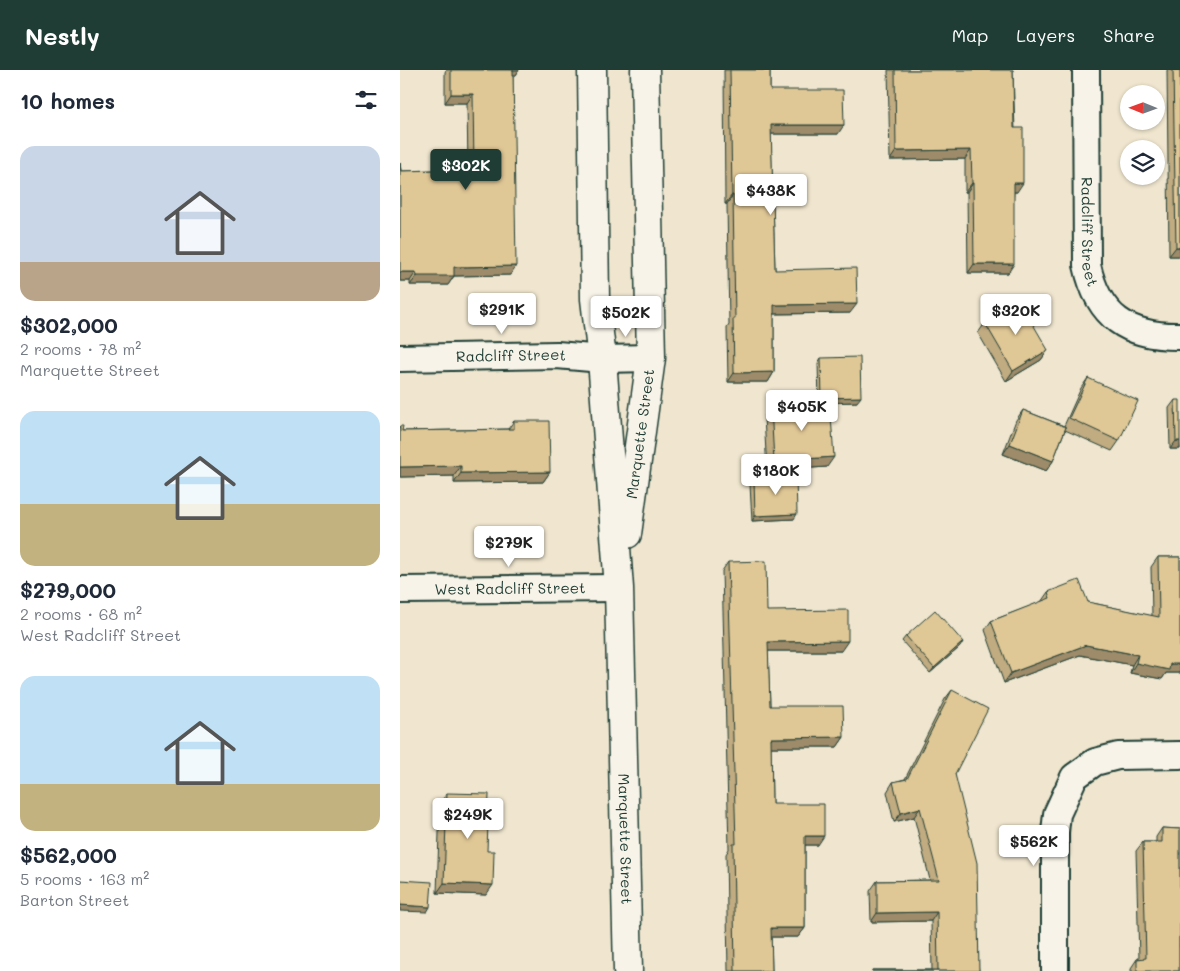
<!DOCTYPE html>
<html lang="en">
<head>
<meta charset="utf-8">
<style>
  :root { --surface:#fff; --page:#f6f6f7; --text:#1f2937; --muted:#747a83; --accent:#1f3d34 }
  body { margin:0; font-family:Mali,sans-serif; background:var(--page); color:var(--text); height:100vh; display:flex; flex-direction:column; font-size:19px; white-space:nowrap }
  * { box-sizing:border-box; margin:0 }
  p { font-size:16px; color:var(--muted) }
  .icon { flex:none; width:28px; height:28px; fill:none; stroke:currentColor; stroke-width:2; stroke-linecap:round; stroke-linejoin:round }
  .map { position:relative; flex:1; overflow:hidden }
  .panel { display:flex; flex-direction:column; background:var(--surface); width:400px }
  .panel>* { flex:none }
  .needle { width:32px; rotate:271deg }
  .fabs { position:absolute; left:720px; top:15px; display:grid; gap:10px }
  .fabs a { display:grid; place-items:center; width:45px; height:45px; border-radius:50%; background:var(--surface); box-shadow:0 1px 4px #0004; font-size:25px }
  .price { position:absolute; translate:-50% -42px; padding:0 11px; border-radius:5px; background:#fff; color:#222; font-size:16px; line-height:32px; filter:drop-shadow(0 1px 2px #0008) }
  .price::after { content:''; position:absolute; left:50%; top:30px; width:15px; height:11px; margin-left:-8px; background:inherit; clip-path:polygon(0 0,100% 0,50% 100%) }
  .price.selected { background:var(--accent); color:#fff }
  ul { padding:0; list-style:none }
  li { display:grid; align-content:center; gap:10px; height:265px; padding:0 20px }
  li span { display:grid; place-items:center; height:155px; border-radius:15px; color:#555 }
  li>.icon { margin-inline-start:auto }
  span .icon { width:90px; height:90px; fill:#fffc; stroke-width:1 }
  li b { font-size:21px }
  h2 { display:flex; justify-content:space-between; align-items:center; height:60px; padding:0 20px; font-size:21px }
  header { display:flex; align-items:center; gap:30px; box-sizing:border-box; height:70px; padding:0 25px; background:var(--accent); color:#fff }
  header strong { font-size:24px }
  nav { display:flex; gap:28px; margin-inline-start:auto; font-size:18px }
  main { display:flex; flex:1; min-height:0 }
  .map>svg:first-child { display:block }
  .lines { fill:none; stroke-linecap:round; stroke-linejoin:round }
  .street-casing { stroke:#1f3d34; stroke-width:30 }
  .secondary-casing { stroke:#1f3d34; stroke-width:31 }
  .street { stroke:#f7f3e8; stroke-width:26 }
  .secondary { stroke:#f7f3e8; stroke-width:28 }
  .wall { fill:#c1ab81; stroke:#1f3d34 }
  .shaded-wall { fill:#9d8b69; stroke:#1f3d34 }
  .building { fill:#e0c796; stroke:#1f3d34 }
  .labels { text-anchor:middle; stroke-width:5; stroke-linejoin:round; paint-order:stroke }
  .street-label { font-size:15px; fill:#1f3d34; stroke:#f7f3e8 }
</style>
</head>
<body>
<header>
<strong>Nestly</strong>
<nav><a>Map</a><a>Layers</a><a>Share</a></nav>
</header>
<main>
<section class="panel">
<h2>10 homes<svg class="icon" aria-label="filters" viewBox="0 0 24 24"><path d="M4 7h16M4 17h16"/><circle cx="9" cy="7" r="2"/><circle cx="15" cy="17" r="2"/></svg></h2>
<ul>
<li><span style="background:linear-gradient(#c9d6e8 75%,#b9a48a 0)"><svg class="icon" aria-label="home" viewBox="0 0 24 24"><path d="M3 11l9-7 9 7M6 9v11h12V9"/></svg></span><div><b>$302,000</b><p>2 rooms · 78 m²</p><p>Marquette Street</p></div></li>
<li><span style="background:linear-gradient(#bfe0f5 60%,#c2b280 0)"><svg class="icon" aria-label="home" viewBox="0 0 24 24"><path d="M3 11l9-7 9 7M6 9v11h12V9"/></svg></span><div><b>$279,000</b><p>2 rooms · 68 m²</p><p>West Radcliff Street</p></div></li>
<li><span style="background:linear-gradient(#bfe0f5 70%,#c2b280 0)"><svg class="icon" aria-label="home" viewBox="0 0 24 24"><path d="M3 11l9-7 9 7M6 9v11h12V9"/></svg></span><div><b>$562,000</b><p>5 rooms · 163 m²</p><p>Barton Street</p></div></li>
</ul>
</section>
<div class="map">
<svg width="780" height="901" viewBox="0 0 780 901">
  <rect width="100%" height="100%" fill="#f0e6cf"/>
  <filter id="ink" filterUnits="userSpaceOnUse"><feTurbulence type="fractalNoise" baseFrequency=".02" numOctaves="2"/><feDisplacementMap in="SourceGraphic" scale="10" xChannelSelector="R" yChannelSelector="G"/><feConvolveMatrix kernelMatrix="1 2 1 2 8 2 1 2 1" color-interpolation-filters="sRGB"/></filter>
  <g filter="url(#ink)">
    <g class="lines">
      <g class="street-casing">
        <g id="street">
          <path id="s1" d="M 686,0 L 687,195 C 698,247 728,267 780,266"/>
          <path id="s2" d="M 0,288 L 157,285 L 202,289 L 251,288"/>
          <path id="s3" d="M 0,520 L 219,518"/>
          <path d="M 655,901 L 655,762 L 657,744 L 674,707 L 695,692 L 718,686 L 780,685"/>
        </g>
      </g>
      <g class="secondary-casing">
        <g id="secondary">
          <path id="s4" d="M 192,0 L 195,229 L 202,289 L 219,518 L 228,901"/>
          <path id="s5" d="M 227,464 L 251,288 L 245,0"/>
        </g>
      </g>
      <use href="#street" class="street"/>
      <use href="#secondary" class="secondary"/>
    </g>
    <g class="wall">
      <path d="M 46,0 L 119,0 L 116,5 L 113,5 L 110,205 L 54,206 L 48,215 L 10,215 L 10,211 L 0,211 L 0,93 L 1,101 L 68,99 L 67,33 L 45,33 L 45,2 Z"/>
      <path d="M 324,0 L 370,0 L 370,20 L 438,64 L 371,64 L 375,200 L 450,243 L 374,244 L 374,302 L 368,312 L 328,312 L 327,258 L 329,255 L 327,134 L 325,134 Z"/>
      <path d="M 488,0 L 613,0 L 617,122 L 614,122 L 608,203 L 568,203 L 567,122 L 565,122 L 565,89 L 490,90 Z"/>
      <path d="M 767,0 L 780,0 L 780,186 L 769,186 Z"/>
      <path d="M 585,253 L 648,280 L 641,290 L 606,311 L 578,263 Z"/>
      <path d="M 421,288 L 457,332 L 419,333 L 418,293 Z"/>
      <path d="M 688,308 L 719,371 L 712,381 L 665,360 L 653,391 L 646,401 L 603,384 L 616,350 L 623,340 L 664,356 L 681,318 Z"/>
      <path d="M 775,330 L 780,379 L 770,379 L 769,338 Z"/>
      <path d="M 371,337 L 427,397 L 367,401 L 364,347 Z"/>
      <path d="M 114,351 L 150,402 L 143,412 L 54,413 L 54,406 L 0,407 L 0,356 L 2,361 L 108,359 Z"/>
      <path d="M 354,409 L 394,449 L 352,451 L 350,415 Z"/>
      <path d="M 758,487 L 780,487 L 780,603 L 766,603 L 762,609 L 730,603 L 732,595 L 680,585 L 604,613 L 585,560 L 591,551 L 641,532 L 648,522 L 688,532 L 752,546 L 751,497 Z"/>
      <path d="M 328,492 L 367,541 L 441,581 L 368,581 L 370,636 L 444,667 L 437,677 L 371,677 L 372,734 L 418,775 L 405,775 L 405,858 L 398,867 L 371,867 L 372,901 L 328,901 L 326,784 L 329,779 L 322,501 Z"/>
      <path d="M 506,566 L 560,577 L 530,603 L 502,571 Z"/>
      <path d="M 552,620 L 555,704 L 579,901 L 472,901 L 472,900 L 532,900 L 531,851 L 471,852 L 470,821 L 477,811 L 530,810 L 514,747 L 494,752 L 487,722 L 493,712 L 505,709 L 545,629 Z"/>
      <path d="M 47,723 L 86,825 L 37,823 L 40,733 Z"/>
      <path d="M 762,758 L 780,759 L 780,876 L 779,876 L 779,901 L 731,901 L 731,898 L 737,889 L 739,889 L 736,781 L 743,772 L 756,772 L 756,767 Z"/>
    </g>
    <g class="shaded-wall">
      <path d="M 110,0 L 119,0 L 116,5 L 106,5 Z"/>
      <path d="M 51,24 L 73,24 L 67,33 L 45,33 Z"/>
      <path d="M 371,55 L 444,55 L 438,64 L 365,64 Z"/>
      <path d="M 571,80 L 565,89 L 490,90 L 496,81 Z"/>
      <path d="M 572,113 L 573,113 L 567,122 L 565,122 Z"/>
      <path d="M 614,113 L 623,113 L 617,122 L 607,122 Z"/>
      <path d="M 332,125 L 333,125 L 327,134 L 325,134 Z"/>
      <path d="M 776,177 L 780,177 L 780,186 L 769,186 Z"/>
      <path d="M 574,194 L 614,194 L 608,203 L 568,203 Z"/>
      <path d="M 116,196 L 110,205 L 54,206 L 48,215 L 10,215 L 17,206 L 54,197 Z"/>
      <path d="M 0,202 L 16,202 L 10,211 L 0,211 Z"/>
      <path d="M 457,234 L 450,243 L 367,244 L 374,235 Z"/>
      <path d="M 648,280 L 641,290 L 606,311 L 613,301 Z"/>
      <path d="M 374,302 L 368,312 L 328,312 L 334,303 Z"/>
      <path d="M 461,327 L 457,332 L 419,333 L 422,328 Z"/>
      <path d="M 776,371 L 780,371 L 780,379 L 770,379 Z"/>
      <path d="M 610,374 L 653,391 L 646,401 L 603,384 Z"/>
      <path d="M 434,387 L 427,397 L 367,401 L 374,391 Z"/>
      <path d="M 61,396 L 54,406 L 0,407 L 0,397 Z"/>
      <path d="M 150,402 L 143,412 L 54,413 L 61,403 Z"/>
      <path d="M 397,444 L 394,449 L 352,451 L 355,446 Z"/>
      <path d="M 448,571 L 441,581 L 361,581 L 368,572 Z"/>
      <path d="M 563,572 L 560,577 L 530,603 L 534,598 Z"/>
      <path d="M 686,575 L 738,585 L 732,595 L 680,585 L 604,613 L 611,603 Z"/>
      <path d="M 736,593 L 780,594 L 780,603 L 766,603 L 762,609 L 730,603 Z"/>
      <path d="M 444,667 L 437,677 L 364,677 L 371,668 Z"/>
      <path d="M 520,738 L 514,747 L 494,752 L 501,743 Z"/>
      <path d="M 405,766 L 424,766 L 418,775 L 399,775 Z"/>
      <path d="M 44,813 L 93,815 L 86,825 L 37,823 Z"/>
      <path d="M 0,835 L 30,837 L 27,842 L 0,841 Z"/>
      <path d="M 537,842 L 531,851 L 471,852 L 477,843 Z"/>
      <path d="M 371,858 L 405,858 L 398,867 L 364,867 Z"/>
    </g>
    <g class="building">
      <path d="M 51,0 L 113,0 L 116,196 L 54,197 L 54,206 L 17,206 L 16,202 L 0,202 L 0,93 L 1,101 L 74,99 L 73,24 L 51,24 Z"/>
      <path d="M 330,0 L 370,0 L 370,20 L 443,20 L 444,55 L 371,55 L 375,200 L 456,198 L 457,234 L 374,235 L 374,302 L 334,303 L 333,249 L 335,249 L 333,125 L 332,125 Z"/>
      <path d="M 495,0 L 613,0 L 614,58 L 623,58 L 623,113 L 614,113 L 614,194 L 574,194 L 573,113 L 572,113 L 571,80 L 496,81 Z"/>
      <path d="M 773,0 L 780,0 L 780,177 L 776,177 Z"/>
      <path d="M 620,232 L 648,280 L 613,301 L 585,253 Z"/>
      <path d="M 460,287 L 461,327 L 422,328 L 421,288 Z"/>
      <path d="M 688,308 L 738,331 L 719,371 L 669,348 Z"/>
      <path d="M 775,330 L 780,330 L 780,371 L 776,371 Z"/>
      <path d="M 430,333 L 434,387 L 374,391 L 371,337 Z"/>
      <path d="M 623,340 L 666,357 L 653,391 L 610,374 Z"/>
      <path d="M 114,351 L 149,351 L 150,402 L 61,403 L 61,396 L 0,397 L 0,356 L 3,356 L 2,361 L 114,359 Z"/>
      <path d="M 396,407 L 397,444 L 355,446 L 354,409 Z"/>
      <path d="M 758,487 L 780,487 L 780,594 L 770,594 L 769,600 L 736,593 L 738,585 L 686,575 L 611,603 L 591,551 L 650,528 L 648,522 L 679,510 L 688,532 L 759,547 Z"/>
      <path d="M 366,491 L 367,541 L 448,540 L 448,571 L 368,572 L 370,636 L 443,636 L 444,667 L 371,668 L 372,734 L 424,734 L 424,766 L 405,766 L 405,858 L 371,858 L 372,901 L 335,901 L 333,774 L 336,774 L 328,492 Z"/>
      <path d="M 535,540 L 563,572 L 534,598 L 506,566 Z"/>
      <path d="M 552,620 L 588,639 L 555,704 L 577,793 L 579,901 L 472,901 L 472,900 L 538,900 L 537,842 L 477,843 L 477,811 L 539,810 L 520,738 L 501,743 L 493,712 L 507,709 Z"/>
      <path d="M 47,723 L 89,724 L 87,781 L 94,781 L 93,815 L 44,813 Z"/>
      <path d="M 762,758 L 780,759 L 780,867 L 779,867 L 779,901 L 737,901 L 737,889 L 746,888 L 743,772 L 762,772 Z"/>
      <path d="M 0,810 L 32,812 L 30,837 L 0,835 Z"/>
    </g>
  </g>
  <g class="labels">
    <g class="street-label">
      <text dy="5" stroke="none"><textPath href="#s1" startOffset="162">Radcliff Street</textPath></text>
      <text dy="5" stroke="none"><textPath href="#s2" startOffset="111">Radcliff Street</textPath></text>
      <text dy="5" stroke="none"><textPath href="#s5" startOffset="101">Marquette Street</textPath></text>
      <text dy="5" stroke="none"><textPath href="#s3" startOffset="110">West Radcliff Street</textPath></text>
      <text dy="5" stroke="none"><textPath href="#s4" startOffset="770">Marquette Street</textPath></text>
    </g>
  </g>
</svg>
<div class="fabs">
<a><svg class="needle" viewBox="-14 -14 28 28"><path d="M0-13l5 13h-10z" fill="#e53935"/><path d="M0 13l5-13h-10z" fill="#747a83"/></svg></a>
<a><svg class="icon" aria-label="layers" viewBox="0 0 24 24"><path d="M12 4l9 5-9 5-9-5zM3 14l9 5 9-5"/></svg></a>
</div>
<b class="price selected" style="left:66px;top:121px">$302K</b>
<b class="price" style="left:371px;top:146px">$438K</b>
<b class="price" style="left:102px;top:265px">$291K</b>
<b class="price" style="left:616px;top:266px">$320K</b>
<b class="price" style="left:226px;top:268px">$502K</b>
<b class="price" style="left:402px;top:362px">$405K</b>
<b class="price" style="left:376px;top:426px">$180K</b>
<b class="price" style="left:109px;top:498px">$279K</b>
<b class="price" style="left:68px;top:770px">$249K</b>
<b class="price" style="left:634px;top:797px">$562K</b>
</div>
</main>
</body>
</html>
